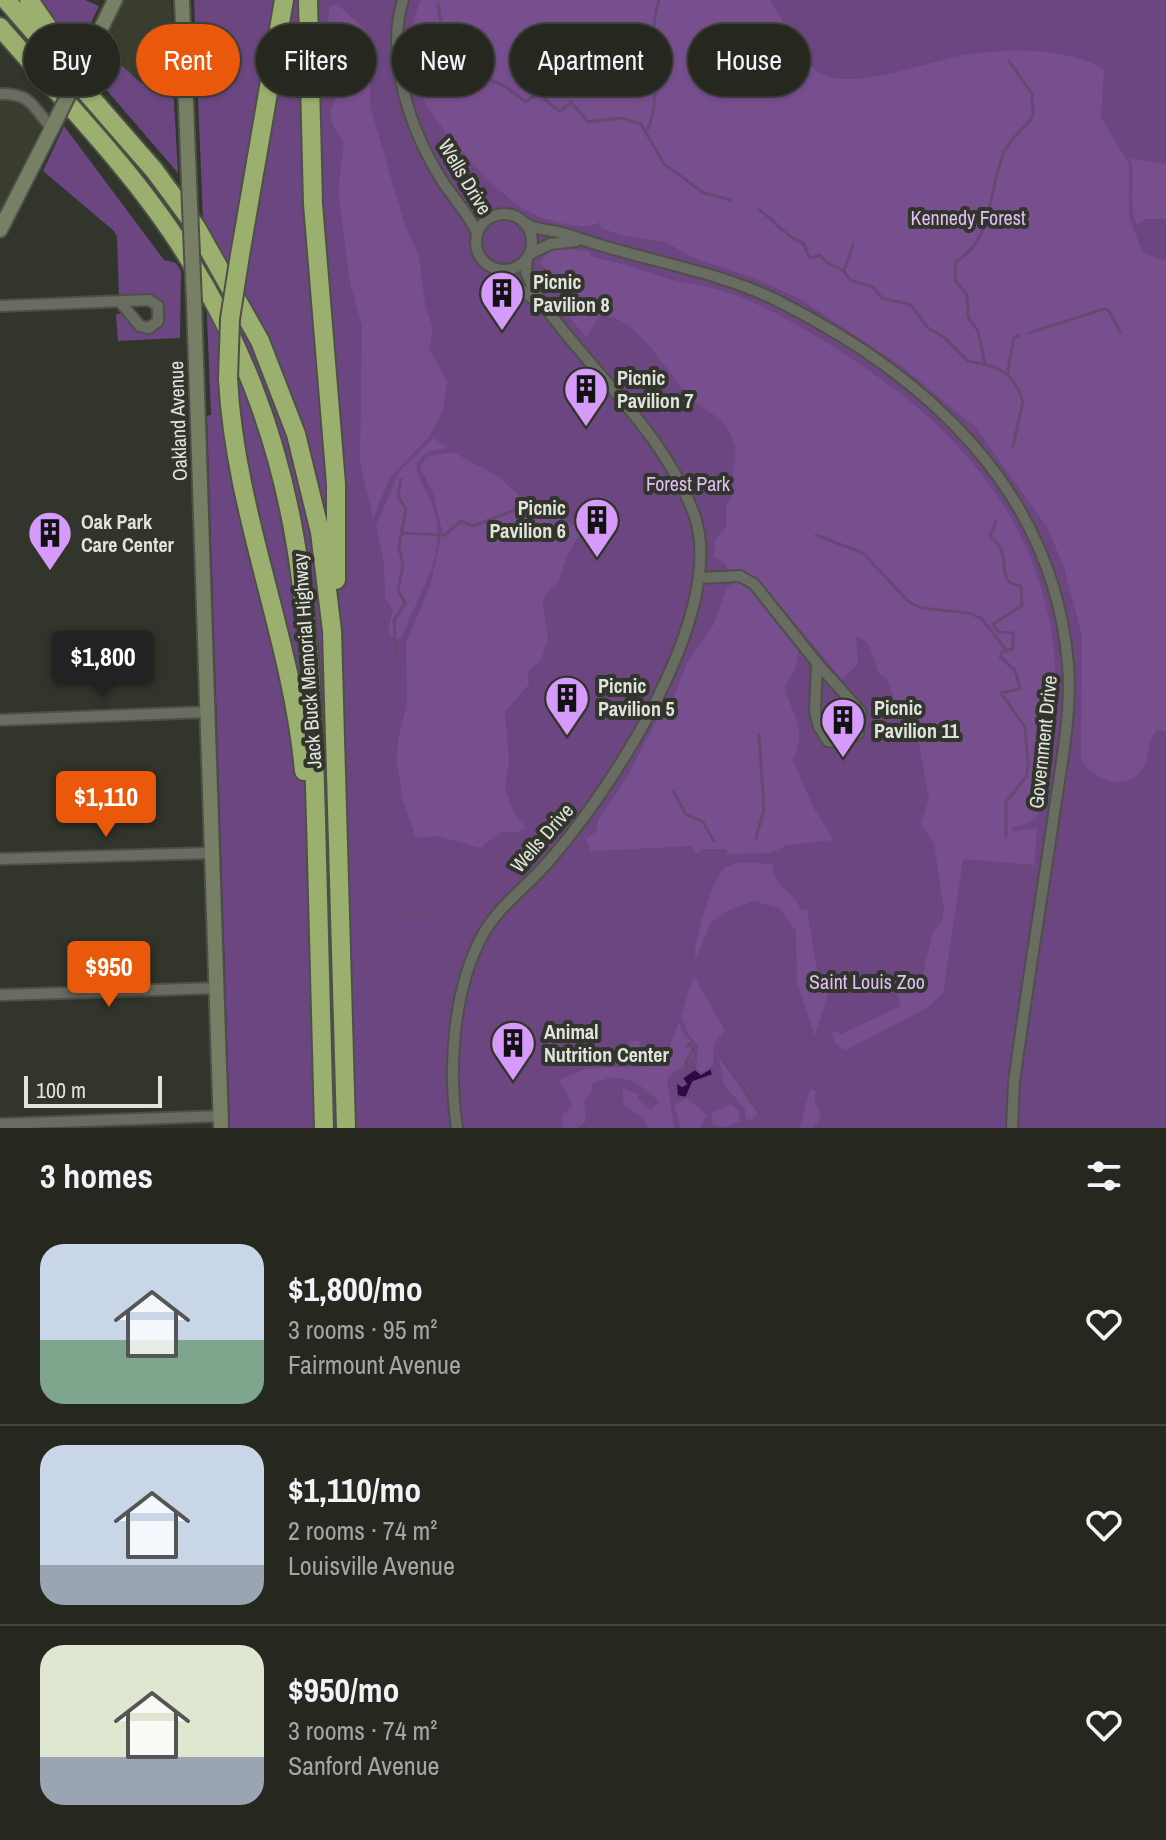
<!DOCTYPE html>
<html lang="en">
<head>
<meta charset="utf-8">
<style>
  :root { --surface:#262820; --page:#32342d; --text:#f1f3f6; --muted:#a4a6a5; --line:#42443e; --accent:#ea580c }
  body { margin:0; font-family:"Archivo Narrow",sans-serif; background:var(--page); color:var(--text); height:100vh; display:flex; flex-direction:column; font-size:30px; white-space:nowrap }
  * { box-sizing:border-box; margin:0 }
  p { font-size:26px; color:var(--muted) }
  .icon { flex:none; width:44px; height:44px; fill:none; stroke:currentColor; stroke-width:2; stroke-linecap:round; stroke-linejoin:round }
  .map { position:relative; height:1128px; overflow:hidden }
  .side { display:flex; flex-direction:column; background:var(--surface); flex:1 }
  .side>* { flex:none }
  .top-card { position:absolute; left:24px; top:24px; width:1118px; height:72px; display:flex; gap:16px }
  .scale { position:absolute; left:24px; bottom:20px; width:138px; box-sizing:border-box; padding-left:8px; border:4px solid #e1e3dd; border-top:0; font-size:22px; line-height:28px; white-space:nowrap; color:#e1e3dd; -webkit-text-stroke:6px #32352b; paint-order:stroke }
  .price { position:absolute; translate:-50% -68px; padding:0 18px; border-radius:8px; background:var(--accent); color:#fff; font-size:26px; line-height:52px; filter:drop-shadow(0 2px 4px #0008) }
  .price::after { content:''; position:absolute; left:50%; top:48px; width:24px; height:18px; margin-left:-12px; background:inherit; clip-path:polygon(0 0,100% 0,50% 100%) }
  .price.selected { background:#222; color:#fff }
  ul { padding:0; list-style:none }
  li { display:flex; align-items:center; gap:24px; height:200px; padding:0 40px }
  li+li { border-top:2px solid var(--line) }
  li span { display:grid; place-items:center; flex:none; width:224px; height:160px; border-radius:24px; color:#555 }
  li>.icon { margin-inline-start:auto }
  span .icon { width:96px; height:96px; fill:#fffc; stroke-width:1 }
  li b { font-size:34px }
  h2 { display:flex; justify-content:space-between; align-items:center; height:96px; padding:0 40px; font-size:34px }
  .tag { padding:0 28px; border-radius:36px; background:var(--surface); box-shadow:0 2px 6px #0004,0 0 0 2px var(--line); font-size:28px; line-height:72px }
  .tag.selected { background:var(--accent); color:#fff }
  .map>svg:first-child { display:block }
  .built { fill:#383d2d }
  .green { fill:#6b4681 }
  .forest { fill:#774f8f }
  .water { fill:#310744; stroke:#664972; stroke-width:2 }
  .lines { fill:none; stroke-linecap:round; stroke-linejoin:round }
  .stream { stroke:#664972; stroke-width:3 }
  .street-casing { stroke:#4e5048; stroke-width:14 }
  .secondary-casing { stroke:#4e5048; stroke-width:18 }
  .highway-casing { stroke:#4e5048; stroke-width:22 }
  .street { stroke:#686c61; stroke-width:10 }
  .secondary { stroke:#778065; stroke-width:14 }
  .highway { stroke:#9baf6f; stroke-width:18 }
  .secondary-bridge-casing { stroke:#4e5048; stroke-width:18; stroke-linecap:butt }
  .highway-bridge-casing { stroke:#4e5048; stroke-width:22; stroke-linecap:butt }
  .secondary-bridge { stroke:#778065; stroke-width:14 }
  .highway-bridge { stroke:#9baf6f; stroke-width:18 }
  .labels { text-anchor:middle; stroke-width:8; stroke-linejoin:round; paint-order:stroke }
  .street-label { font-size:20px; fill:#e1e3dd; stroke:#32352b }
  .park-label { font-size:20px; fill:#e0bef5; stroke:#32352b }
  .poi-label { font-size:20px; font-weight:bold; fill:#e1e3dd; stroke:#32352b; text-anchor:start }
</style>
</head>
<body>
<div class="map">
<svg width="1166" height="1128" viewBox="0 0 1166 1128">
  <rect width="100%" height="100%" fill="#32352b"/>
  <g class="built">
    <path d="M 124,0 L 171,0 L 176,85 L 163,76 L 155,84 L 141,83 L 100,46 Z"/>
    <path d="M 0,99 L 23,102 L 41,127 L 0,212 Z"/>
  </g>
  <g class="green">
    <path d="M 38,0 L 85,0 L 99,6 L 76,55 Z"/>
    <path d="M 194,0 L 1166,0 L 1166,1128 L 230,1128 L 207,416 L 211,415 Z"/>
    <path d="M 104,49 L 141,83 L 155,84 L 163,76 L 173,84 L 178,173 L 91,72 Z"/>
    <path d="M 64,126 L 164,260 L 176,263 L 181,271 L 180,338 L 118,341 L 116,314 L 124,314 L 139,331 L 157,330 L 162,325 C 177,294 138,295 119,296 L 117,237 L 114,231 L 43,171 Z"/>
  </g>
  <g class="forest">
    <path d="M 421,0 L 770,0 C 782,18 802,60 817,71 C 848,93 921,64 954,57 C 994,48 1070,46 1104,70 L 1101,118 L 1129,164 L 1129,217 L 1143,253 L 1166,261 L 1166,731 L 1157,730 C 1146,743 1151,758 1141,771 C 1125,793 1091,779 1081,759 L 1082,636 L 1064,567 L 1047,527 L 976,428 L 904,368 L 800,299 L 759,280 L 694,258 L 665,242 L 621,235 L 601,228 L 600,222 C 591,228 581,226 571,225 C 554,222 533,216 519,206 C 488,184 433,124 419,90 C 408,62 408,27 421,0 Z"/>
    <path d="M 337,4 L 366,30 L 371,59 L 370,106 L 405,225 L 419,256 L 425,304 L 433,329 L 429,349 L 447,381 L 443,411 L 429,437 L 390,477 L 373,518 L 360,462 L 362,326 L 350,283 L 338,192 L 344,142 C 318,111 337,106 345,74 L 340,65 L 329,63 L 326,51 L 329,7 Z"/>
    <path d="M 1130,158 L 1166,164 L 1166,219 L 1145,219 L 1137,225 C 1127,203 1137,181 1130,158 Z"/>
    <path d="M 554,247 L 590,252 L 590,256 C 613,262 638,268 659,276 C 683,284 710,285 735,295 C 783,314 825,340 867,369 C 1003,463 1076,585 1051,754 C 1046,786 1050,826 1012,827 L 1012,831 L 1037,828 L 1034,865 L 963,859 L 943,993 L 927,1008 L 846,1050 L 835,1043 L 831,1030 L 841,1034 L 901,1006 L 895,986 L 923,974 L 933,931 L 941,923 L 944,910 L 934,843 L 921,824 L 929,799 L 917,733 L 905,730 L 887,679 L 879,674 C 873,659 872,640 856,636 L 858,664 L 842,679 L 757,578 L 742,570 L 728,571 L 726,564 L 714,556 L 715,540 L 726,527 L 726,506 L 734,493 L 730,480 C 734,467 738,457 734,444 C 726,414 707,415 689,396 C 669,375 633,311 600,316 L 586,337 L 564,311 L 570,294 L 540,263 Z"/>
    <path d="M 434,438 L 447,448 L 427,452 L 416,464 C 418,482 432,497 436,517 C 444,561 416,598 402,637 L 395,640 L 388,630 L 393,610 L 385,598 L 384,565 L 376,525 L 400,471 Z"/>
    <path d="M 453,452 L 499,477 L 530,506 L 583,529 L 567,556 L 559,582 L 545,595 L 543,604 L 548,639 L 541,660 L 528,671 L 529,684 L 505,712 L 509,761 L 505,789 L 514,813 L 526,828 L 517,833 L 502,831 L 480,848 L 438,836 L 416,838 L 402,797 L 397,762 L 398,739 L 407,704 L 406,643 L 431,583 L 442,531 L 433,493 L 420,468 L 426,457 Z"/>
    <path d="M 735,581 L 754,592 L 799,647 L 795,669 L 785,687 C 792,718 808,725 793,760 L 813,807 L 834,840 L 787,845 L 770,853 L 728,854 L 726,849 L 701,849 L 698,853 L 693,852 L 693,846 L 591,851 L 586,839 L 597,831 L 598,820 L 628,776 L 654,725 L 671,704 L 688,661 L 713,626 L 726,589 Z"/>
    <path d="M 773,864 C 775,891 793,889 801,910 L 807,910 L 818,976 L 833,976 L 815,1036 L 797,982 L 796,931 L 779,908 L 754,901 L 724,912 L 710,924 L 696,959 L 695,955 C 695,940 713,872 728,866 C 739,861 760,864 773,864 Z"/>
    <path d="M 694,976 L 725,1031 L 714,1043 L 713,1067 L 701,1074 L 696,1073 L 698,1045 L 688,1034 L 681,1016 Z"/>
    <path d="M 679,1022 L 685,1036 L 694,1044 C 697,1067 676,1065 667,1080 L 674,1128 L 648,1128 L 643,1118 L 624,1105 L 622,1088 L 640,1095 L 637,1099 L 651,1110 L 659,1101 C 636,1081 622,1070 592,1084 L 592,1092 L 584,1100 L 586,1121 L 577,1128 L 563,1128 L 561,1116 L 573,1105 L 559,1080 L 588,1068 L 656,1066 L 666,1056 Z"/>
    <path d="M 628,1041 L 639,1041 L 642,1052 L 655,1049 L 658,1054 L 642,1063 L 599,1063 L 603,1051 L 636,1054 L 637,1050 L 630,1048 Z"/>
    <path d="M 719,1058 L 758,1112 L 752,1120 L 746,1119 L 745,1109 L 724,1085 Z"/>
    <path d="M 810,1089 L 816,1091 L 814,1099 L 821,1117 L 813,1128 L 800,1128 Z"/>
    <path d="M 687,1098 L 707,1115 L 700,1128 L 681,1128 L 674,1105 Z"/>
    <path d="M 731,1104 L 739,1111 L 740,1121 L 724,1128 L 712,1124 L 712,1113 Z"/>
  </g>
  <path class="water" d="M 711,1068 L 713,1075 L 693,1082 L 686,1098 L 677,1096 L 676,1082 L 682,1086 L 686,1084 L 682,1078 L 695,1069 L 701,1074 Z"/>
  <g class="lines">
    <g class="stream">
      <path d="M 438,4 L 442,28 L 462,68 L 505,86 L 526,102 L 533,96 L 541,96 L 560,112 L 571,102 L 588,122 L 620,118 L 641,124 L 664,164 L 704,193 L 730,200"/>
      <path d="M 580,38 C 603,59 631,65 655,82"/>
      <path d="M 648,129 C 665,85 644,44 659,0"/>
      <path d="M 758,209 C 775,220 784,236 803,243 L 810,258 L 820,255 L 828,263 L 844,271 L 850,280 L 873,287 L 882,298 L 911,305 L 928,328 L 944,337 L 968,361 C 997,367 1013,369 1023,402 L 1013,446"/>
      <path d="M 844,271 L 853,245"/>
      <path d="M 1029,333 L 1104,309 L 1109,311 L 1120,332"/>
      <path d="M 985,363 L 978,331 L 968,317 L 967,295 L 955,280 L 956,261 C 994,242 988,186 1005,150 C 1011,137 1025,129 1033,116 L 1032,94 L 1009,61"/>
      <path d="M 1007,375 L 1014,337 L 1018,336"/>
      <path d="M 996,521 L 990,536 C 994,542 1000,544 1002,551 C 1007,568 999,584 1021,586 L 1022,606 L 993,624 L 998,632 L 1013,633 L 1013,649 L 1003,651 L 1000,657 L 1015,670 L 1020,689 L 1001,693 L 1025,727 L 1028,766 L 1026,777 L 1006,802 L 1006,837"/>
      <path d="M 402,533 L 445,535 L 461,521 L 473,526 L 523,507"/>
      <path d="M 816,535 L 863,553 L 908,601 L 921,608 L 969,613 L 982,619 L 1007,651"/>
      <path d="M 396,658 L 394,621 L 405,603 L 398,590 L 403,565 L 399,546 L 406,509 L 398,496 L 401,480"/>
      <path d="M 673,791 L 686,814 L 703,822 L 714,841"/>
      <path d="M 756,838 L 764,809 L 759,735"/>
      <path d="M 403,914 L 441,918"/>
      <path d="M 402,1028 L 420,1037"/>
      <path d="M 686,1047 L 691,1043 L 693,1050 L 685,1064 L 688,1072"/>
      <path d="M 721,1056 L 759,1113"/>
    </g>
    <g class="street-casing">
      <g id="street">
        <path d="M 403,0 C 385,58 411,132 443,182 C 454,199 469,214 477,233"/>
        <path d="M 0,94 C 31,93 33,107 52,129"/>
        <circle cx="504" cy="242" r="28"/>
        <path d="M 523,222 C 538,232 553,229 569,235 C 637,260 710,268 776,300 C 925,374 1053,489 1068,664 C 1072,713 1061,765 1054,814 C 1041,903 1026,993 1014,1082 L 1012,1128"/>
        <path d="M 530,254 L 550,244 L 577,241"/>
        <path d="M 496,270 L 537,302"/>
        <path d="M 0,306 L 149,300 L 158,306 L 158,321 L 149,328 L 140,326 L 121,303"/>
        <path d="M 700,578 L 740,576 L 754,584 L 817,663"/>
        <path d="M 817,663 L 860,711 L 858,733 L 844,743 L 828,741 L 819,727 L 815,712 Z"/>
        <path d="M 0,720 L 207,712"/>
        <path d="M 0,859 L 212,853"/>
        <path d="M 0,995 L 216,988"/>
        <path d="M 0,1124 L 221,1116"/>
        <path d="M 457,1128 C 448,1068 453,992 481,938 C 497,907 527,887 549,861 C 611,790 729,611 694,514 C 662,428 585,367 535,293 L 526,272 L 527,258"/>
      </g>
    </g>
    <g class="secondary-casing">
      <g id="secondary">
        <path d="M 182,0 L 189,183"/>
        <path d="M 85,61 L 115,0"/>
        <path d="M 0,230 L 56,120"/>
        <path d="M 194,302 L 221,1128"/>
      </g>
    </g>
    <g class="highway-casing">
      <g id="highway">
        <path d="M 6,0 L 154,170 L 196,227 L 260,341 L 296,434 L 320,532 L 332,631 L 346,1128"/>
        <path d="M 29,0 L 69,58"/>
        <path d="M 308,0 L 313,204 L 336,484 L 336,580"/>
        <path d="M 0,27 C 62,99 133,170 184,251 C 303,440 310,604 316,820 C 319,922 321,1025 324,1128"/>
        <path d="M 240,255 L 284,0"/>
        <path d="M 228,379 C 235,514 292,638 304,771"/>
      </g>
    </g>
    <use href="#street" class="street"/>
    <use href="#secondary" class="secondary"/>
    <use href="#highway" class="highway"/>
    <g class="secondary-bridge-casing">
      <g id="secondary-bridge">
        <path d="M 56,120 L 85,61"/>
        <path d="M 189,183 L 194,302"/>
      </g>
    </g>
    <g class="highway-bridge-casing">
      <path id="highway-bridge" d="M 228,379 L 230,319 L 240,255"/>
    </g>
    <use href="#secondary-bridge" class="secondary-bridge"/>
    <use href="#highway-bridge" class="highway-bridge"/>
  </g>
  <defs>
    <g id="building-pin" transform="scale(2.3)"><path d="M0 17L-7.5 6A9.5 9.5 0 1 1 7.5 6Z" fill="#d69bfa" stroke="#32352b"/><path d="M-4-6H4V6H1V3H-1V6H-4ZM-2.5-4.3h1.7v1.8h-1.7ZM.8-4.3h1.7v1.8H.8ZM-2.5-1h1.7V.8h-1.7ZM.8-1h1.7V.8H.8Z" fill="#111"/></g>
  </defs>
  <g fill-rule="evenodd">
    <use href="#building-pin" x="502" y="293"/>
    <use href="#building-pin" x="586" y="389"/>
    <use href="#building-pin" x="597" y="520"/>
    <use href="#building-pin" x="50" y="533"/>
    <use href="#building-pin" x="567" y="698"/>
    <use href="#building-pin" x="843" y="720"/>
    <use href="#building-pin" x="513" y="1043"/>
  </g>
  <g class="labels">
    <g class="street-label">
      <text transform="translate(465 177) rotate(59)" y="7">Wells Drive</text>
      <text transform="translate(178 421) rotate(-92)" y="7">Oakland Avenue</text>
      <text transform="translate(307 661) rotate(-94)" y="7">Jack Buck Memorial Highway</text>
      <text transform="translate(1043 742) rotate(-84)" y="7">Government Drive</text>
      <text transform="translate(542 838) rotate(-49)" y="7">Wells Drive</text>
    </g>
    <g class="park-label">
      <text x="968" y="225">Kennedy Forest</text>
      <text x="688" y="491">Forest Park</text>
      <text x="867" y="989">Saint Louis Zoo</text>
    </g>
    <g class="poi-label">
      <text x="533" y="289">Picnic<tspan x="533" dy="23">Pavilion 8</tspan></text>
      <text x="617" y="385">Picnic<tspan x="617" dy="23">Pavilion 7</tspan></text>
      <text x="566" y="515" text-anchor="end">Picnic<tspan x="566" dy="23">Pavilion 6</tspan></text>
      <text x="81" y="529">Oak Park<tspan x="81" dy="23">Care Center</tspan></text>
      <text x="598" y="693">Picnic<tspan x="598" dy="23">Pavilion 5</tspan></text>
      <text x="874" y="715">Picnic<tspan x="874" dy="23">Pavilion 11</tspan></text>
      <text x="544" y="1039">Animal<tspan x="544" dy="23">Nutrition Center</tspan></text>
    </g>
  </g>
</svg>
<div class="scale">100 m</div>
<b class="price selected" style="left:103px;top:699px">$1,800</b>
<b class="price" style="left:106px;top:839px">$1,110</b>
<b class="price" style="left:109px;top:1009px">$950</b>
<div class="top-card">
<a class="tag">Buy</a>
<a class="tag selected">Rent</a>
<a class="tag">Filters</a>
<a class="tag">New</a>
<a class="tag">Apartment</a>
<a class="tag">House</a>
</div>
</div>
<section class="side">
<h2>3 homes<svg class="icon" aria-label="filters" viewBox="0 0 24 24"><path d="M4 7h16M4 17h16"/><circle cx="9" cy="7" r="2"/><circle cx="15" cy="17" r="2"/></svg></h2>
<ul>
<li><span style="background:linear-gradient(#c9d6e8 60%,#7fa58c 0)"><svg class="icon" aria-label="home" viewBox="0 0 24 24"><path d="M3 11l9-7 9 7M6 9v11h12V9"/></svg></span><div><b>$1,800/mo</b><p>3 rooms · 95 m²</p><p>Fairmount Avenue</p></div><svg class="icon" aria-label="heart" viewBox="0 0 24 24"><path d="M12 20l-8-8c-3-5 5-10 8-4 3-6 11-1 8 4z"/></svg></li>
<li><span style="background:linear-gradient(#c9d6e8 75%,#9aa5b1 0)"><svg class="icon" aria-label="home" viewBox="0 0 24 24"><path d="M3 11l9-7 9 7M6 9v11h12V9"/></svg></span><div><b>$1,110/mo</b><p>2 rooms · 74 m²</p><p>Louisville Avenue</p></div><svg class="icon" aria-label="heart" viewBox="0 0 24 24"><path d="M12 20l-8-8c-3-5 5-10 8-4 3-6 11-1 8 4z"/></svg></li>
<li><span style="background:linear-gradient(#dfe7d0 70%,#9aa5b1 0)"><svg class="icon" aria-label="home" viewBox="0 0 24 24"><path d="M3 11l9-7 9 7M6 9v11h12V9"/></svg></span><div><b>$950/mo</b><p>3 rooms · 74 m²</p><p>Sanford Avenue</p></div><svg class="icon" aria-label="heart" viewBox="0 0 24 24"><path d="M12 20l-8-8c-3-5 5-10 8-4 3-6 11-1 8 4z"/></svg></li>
</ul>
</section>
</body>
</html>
